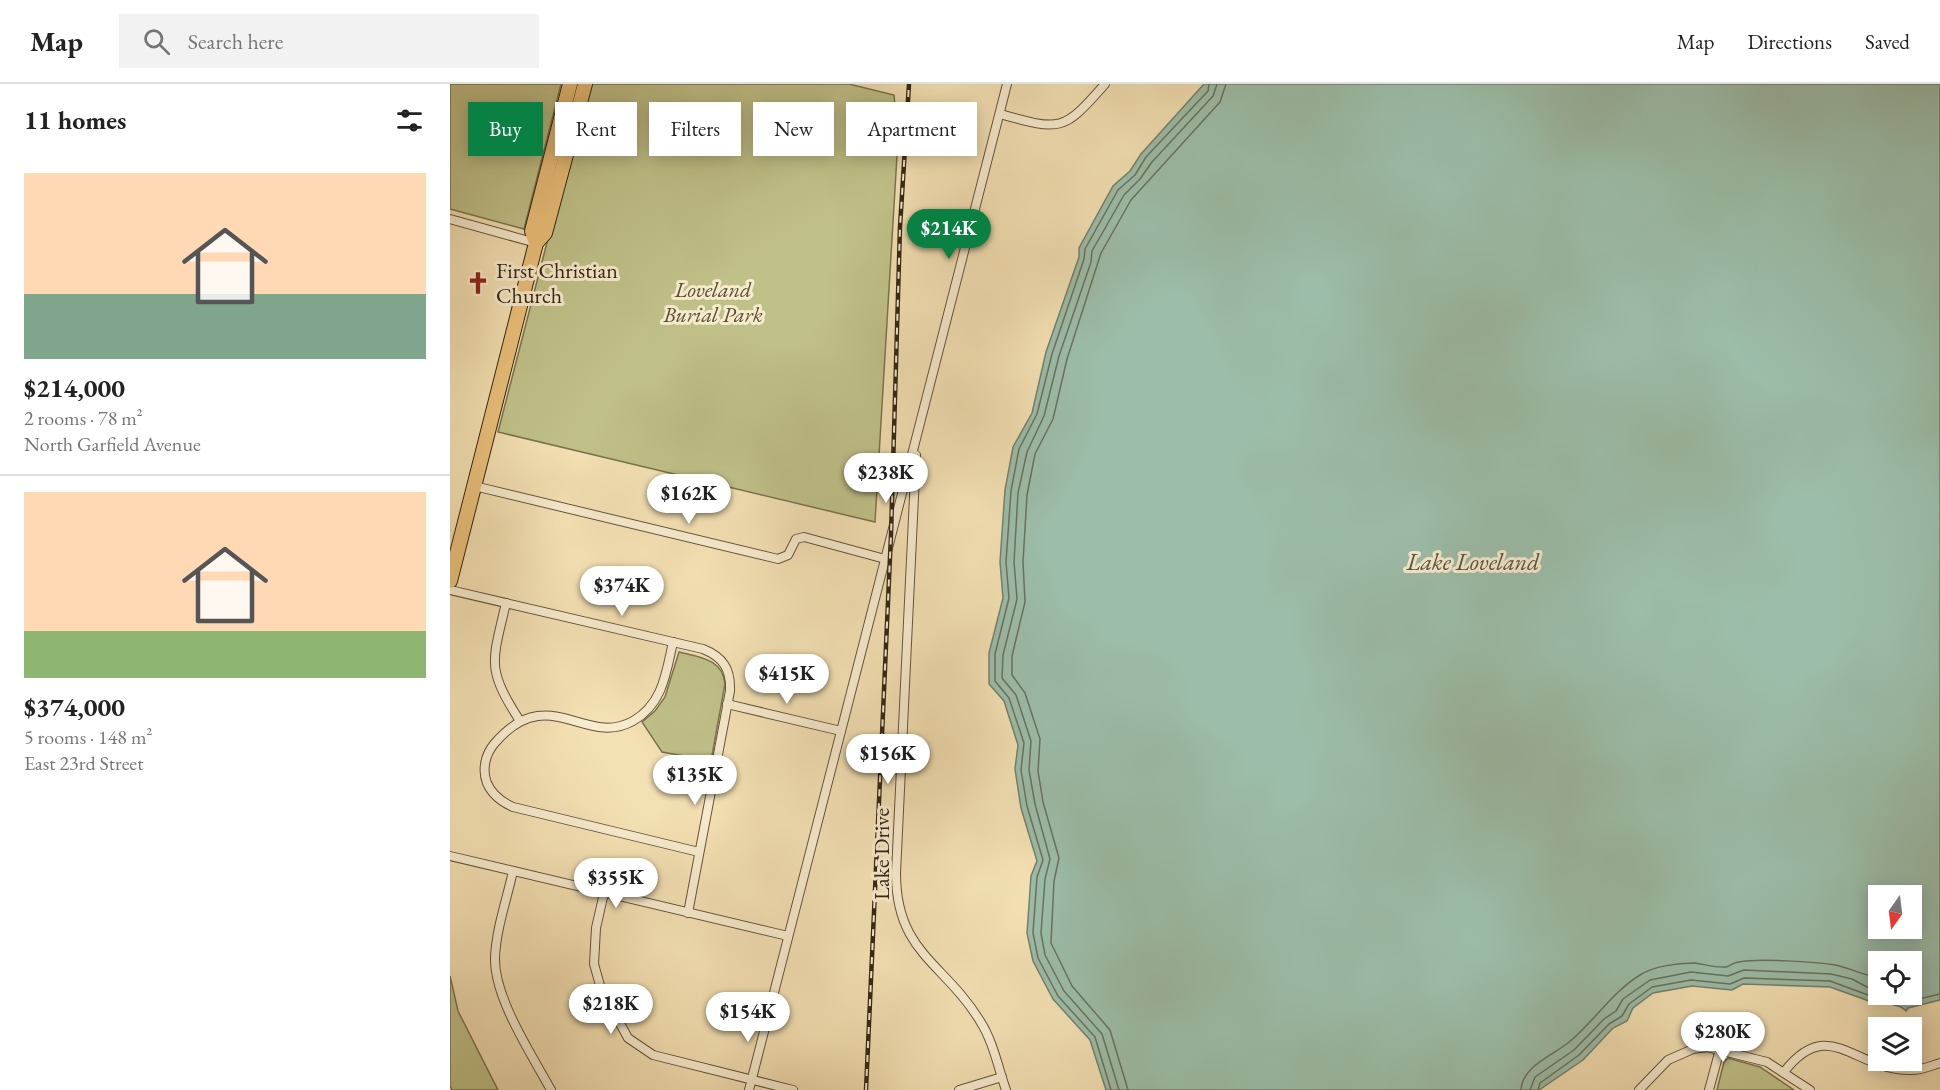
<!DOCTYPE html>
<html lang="en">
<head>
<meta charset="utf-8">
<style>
  :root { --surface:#fff; --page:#f2f2f2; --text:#222; --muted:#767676; --line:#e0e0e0; --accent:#0b8043 }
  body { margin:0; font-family:"EB Garamond",serif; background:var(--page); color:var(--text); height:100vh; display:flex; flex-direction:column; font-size:22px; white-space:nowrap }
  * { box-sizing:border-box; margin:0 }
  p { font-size:20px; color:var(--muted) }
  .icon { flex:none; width:33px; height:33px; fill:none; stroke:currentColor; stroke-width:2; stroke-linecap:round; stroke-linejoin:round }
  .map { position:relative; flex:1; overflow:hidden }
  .panel { display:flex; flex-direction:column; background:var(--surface); width:450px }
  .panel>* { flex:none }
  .guide { position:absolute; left:18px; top:18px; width:570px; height:54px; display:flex; gap:12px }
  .needle { width:39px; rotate:194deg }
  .controls { position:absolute; left:1418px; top:801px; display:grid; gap:12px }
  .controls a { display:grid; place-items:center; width:54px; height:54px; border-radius:0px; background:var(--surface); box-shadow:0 3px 15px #0003; font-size:30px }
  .price { position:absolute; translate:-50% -51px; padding:0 14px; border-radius:21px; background:#fff; color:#222; font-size:20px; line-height:39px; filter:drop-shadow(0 2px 3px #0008) }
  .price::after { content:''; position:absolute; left:50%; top:36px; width:18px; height:14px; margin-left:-9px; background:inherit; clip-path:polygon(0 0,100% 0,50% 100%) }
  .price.active { background:var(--accent); color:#fff }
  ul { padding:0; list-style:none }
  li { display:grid; align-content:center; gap:12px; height:318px; padding:0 24px }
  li+li { border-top:2px solid var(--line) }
  li span { display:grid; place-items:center; height:186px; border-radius:0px; color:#555 }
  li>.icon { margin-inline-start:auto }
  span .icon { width:108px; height:108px; fill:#fffc; stroke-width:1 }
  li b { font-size:26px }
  h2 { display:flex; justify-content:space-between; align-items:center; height:72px; padding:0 24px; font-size:26px }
  .chip { padding:0 21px; border-radius:0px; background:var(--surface); box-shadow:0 3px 15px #0003; font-size:21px; line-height:54px }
  .chip.active { background:var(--accent); color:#fff }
  header { display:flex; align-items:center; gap:36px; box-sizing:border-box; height:84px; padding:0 30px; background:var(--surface); border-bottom:2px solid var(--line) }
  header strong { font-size:28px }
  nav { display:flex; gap:33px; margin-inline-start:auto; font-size:21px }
  .search { width:420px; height:54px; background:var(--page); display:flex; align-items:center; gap:15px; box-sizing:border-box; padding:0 21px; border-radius:0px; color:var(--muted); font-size:22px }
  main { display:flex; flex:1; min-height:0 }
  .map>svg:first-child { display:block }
  .green { fill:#c0c189; stroke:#7a744e; stroke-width:1.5 }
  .water { fill:#9cbda9; stroke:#73816d; stroke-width:1.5; fill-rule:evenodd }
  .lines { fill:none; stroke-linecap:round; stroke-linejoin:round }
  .shore { stroke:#68725e; stroke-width:1.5 }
  .street-casing { stroke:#64543c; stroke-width:10 }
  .highway-casing { stroke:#352614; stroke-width:16 }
  .street { stroke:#f7ebce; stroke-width:8 }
  .highway { stroke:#eac07a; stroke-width:14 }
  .rail-casing { stroke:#352614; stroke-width:4.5 }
  .rail { stroke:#f7ebce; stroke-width:2; stroke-dasharray:7; stroke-linecap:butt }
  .labels { text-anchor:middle; stroke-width:6; stroke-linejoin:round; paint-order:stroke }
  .poi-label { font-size:22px; fill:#352614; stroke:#f7ebce; text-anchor:start }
  .park-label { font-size:22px; font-style:italic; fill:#584d31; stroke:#f7ebce }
  .street-label { font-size:22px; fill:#352614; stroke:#f7ebce }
  .water-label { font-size:24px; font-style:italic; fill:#545341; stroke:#f7ebce }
</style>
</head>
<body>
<header>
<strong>Map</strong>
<div class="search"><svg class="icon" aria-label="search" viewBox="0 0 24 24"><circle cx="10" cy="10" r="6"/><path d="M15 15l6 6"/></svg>Search here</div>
<nav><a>Map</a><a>Directions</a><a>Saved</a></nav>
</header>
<main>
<section class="panel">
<h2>11 homes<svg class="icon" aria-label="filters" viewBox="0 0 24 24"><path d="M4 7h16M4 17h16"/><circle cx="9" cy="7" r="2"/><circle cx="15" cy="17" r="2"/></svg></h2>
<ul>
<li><span style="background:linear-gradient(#ffd9b3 65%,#7fa58c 0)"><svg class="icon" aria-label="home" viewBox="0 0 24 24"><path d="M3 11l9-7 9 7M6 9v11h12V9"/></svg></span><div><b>$214,000</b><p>2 rooms · 78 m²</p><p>North Garfield Avenue</p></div></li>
<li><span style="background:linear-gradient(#ffd9b3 75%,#8fb573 0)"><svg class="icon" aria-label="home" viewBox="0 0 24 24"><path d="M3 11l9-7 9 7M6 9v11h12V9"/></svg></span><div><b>$374,000</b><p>5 rooms · 148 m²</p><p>East 23rd Street</p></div></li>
</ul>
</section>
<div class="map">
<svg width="1490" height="1006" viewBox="0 0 1490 1006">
  <rect width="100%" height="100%" fill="#f3e0b3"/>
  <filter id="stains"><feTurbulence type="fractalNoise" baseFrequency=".00333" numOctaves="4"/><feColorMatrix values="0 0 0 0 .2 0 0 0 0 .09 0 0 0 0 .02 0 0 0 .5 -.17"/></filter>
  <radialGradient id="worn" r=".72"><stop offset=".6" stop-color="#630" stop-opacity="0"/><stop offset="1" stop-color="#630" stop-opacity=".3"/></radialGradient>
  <g class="green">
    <path d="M 0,0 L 111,0 L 74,145 L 0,125 Z"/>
    <path d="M 138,0 L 399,0 L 444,11 L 448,55 L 425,438 L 48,348 Z"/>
    <path d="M 229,568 C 249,573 273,575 275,600 L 261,677 L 212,668 L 192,638 L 205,627 L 215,613 Z"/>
    <path d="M 0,892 L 8,927 L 48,1006 L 2,1006 L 0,1002 Z"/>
    <path d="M 1278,974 L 1310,983 L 1344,1006 L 1267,1006 L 1274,978 Z"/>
  </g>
  <path class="water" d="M 754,0 L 1490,0 L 1490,916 L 1458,924 L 1456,927 L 1451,923 L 1424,915 L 1422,918 L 1380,903 L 1293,900 L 1282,906 L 1242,902 L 1203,909 L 1183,924 L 1177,937 L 1163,944 L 1133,976 L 1089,1006 L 656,1006 L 640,956 L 603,915 L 583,877 L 577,849 L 581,792 L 587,777 L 571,724 L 565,685 L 568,661 L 554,617 L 539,600 L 539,569 L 553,514 L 550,478 L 555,406 L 563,363 L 582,329 L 596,268 L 629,173 L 629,164 L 663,102 L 680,87 L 691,70 ZM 1428,812 L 1461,812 L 1461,844 L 1428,844 ZM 1428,878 L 1461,878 L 1461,910 L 1428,910 Z"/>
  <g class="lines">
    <g class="shore">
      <path d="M 1430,910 L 1456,918 L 1490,910"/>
      <path d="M 661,1006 L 645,953 L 608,912 L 588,874 L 583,849 L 587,793 L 593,776 L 577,722 L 571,686 L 574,659 L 559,614 L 545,597 L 545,570 L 559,514 L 556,478 L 561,407 L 569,365 L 587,330 L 602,270 L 634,175 L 635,165 L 668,106 L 685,91 L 696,73 L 758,7 L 759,0"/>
      <path d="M 669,1006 L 652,950 L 614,907 L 595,871 L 591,849 L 595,795 L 600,775 L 585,720 L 579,686 L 581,657 L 566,611 L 552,594 L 553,571 L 567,515 L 564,478 L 568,409 L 577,368 L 594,332 L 609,272 L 641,178 L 642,167 L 674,111 L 690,95 L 702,78 L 763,12 L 767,0"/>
      <path d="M 678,1006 L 660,946 L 622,902 L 601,859 L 604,797 L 609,774 L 593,718 L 588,687 L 590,655 L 575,609 L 562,591 L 562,572 L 575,518 L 573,478 L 577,411 L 585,370 L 603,335 L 617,275 L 651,169 L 681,116 L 770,18 L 776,0"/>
      <path d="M 1071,1006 C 1072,983 1101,972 1118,959 C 1144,938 1161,909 1190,891 C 1204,882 1228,879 1244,879 C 1254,880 1266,884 1276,883 C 1280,882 1284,878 1289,878 C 1307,874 1366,878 1385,881 C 1401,884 1413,892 1428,893"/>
      <path d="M 1080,1006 L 1085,993 L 1124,966 L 1154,935 L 1166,927 L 1173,915 L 1200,896 L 1241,888 L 1278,892 L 1294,886 L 1381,890 L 1402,895 L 1417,903 L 1428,902"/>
      <path d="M 1088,1006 L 1090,999 L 1129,971 L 1159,940 L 1172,932 L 1179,920 L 1202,903 L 1241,896 L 1280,900 L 1294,894 L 1380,897 L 1418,911 L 1428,910"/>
    </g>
    <g class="street-casing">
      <g id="street">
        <path d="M 550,30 C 611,47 613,48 655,0"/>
        <path d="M 0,135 L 86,159"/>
        <path d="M 466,371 L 446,789 C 446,869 494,878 530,937 C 543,957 548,983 556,1006"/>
        <path d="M 24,402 L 328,475 L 338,471 L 346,455 L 354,453 L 435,475"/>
        <path d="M 0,506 L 253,565 C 273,573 281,585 280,607 L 238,829"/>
        <path d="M 56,519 C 42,579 36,584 70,637"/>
        <path d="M 223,558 C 216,589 213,620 183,637 C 135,664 98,596 44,660 C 35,671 32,686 37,699 C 42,711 52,718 63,723 L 249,768"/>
        <path d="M 277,620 L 391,647"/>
        <path d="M 0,772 L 338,852"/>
        <path d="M 63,787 C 57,815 46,845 45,874 C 44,914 82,971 101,1006"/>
        <path d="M 154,809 L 146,844 L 144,880 L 151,905 L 178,954 L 203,971 L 343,1006"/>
        <path d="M 1334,988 C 1379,930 1404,986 1459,986 C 1470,987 1480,982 1490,979"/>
        <path d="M 299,1006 L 557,0"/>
        <path d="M 509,1006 L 552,993"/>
        <path d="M 1189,1006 L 1218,976 L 1243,965 L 1257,963 L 1317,978 L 1360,1006"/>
        <path d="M 1259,1006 L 1270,965"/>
      </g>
    </g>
    <g class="highway-casing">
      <g id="highway">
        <path d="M 86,159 L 95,149 L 135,0"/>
        <path d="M 0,497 L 86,159 L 82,147 L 120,0"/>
      </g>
    </g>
    <use href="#street" class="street"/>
    <use href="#highway" class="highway"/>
    <g class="rail-casing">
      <path id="rail" d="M 416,1006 L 441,451 L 450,143 L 459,0"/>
    </g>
    <use href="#rail" class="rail"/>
  </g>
  <defs>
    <g id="church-bare" transform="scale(1.8)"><path d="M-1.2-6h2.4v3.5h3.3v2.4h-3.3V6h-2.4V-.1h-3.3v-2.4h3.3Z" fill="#8f2418" stroke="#f7ebce" stroke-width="2.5" paint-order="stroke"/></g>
  </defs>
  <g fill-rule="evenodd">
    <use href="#church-bare" x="28" y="199"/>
  </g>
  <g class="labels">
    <g class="poi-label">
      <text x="46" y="194">First Christian<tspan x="46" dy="25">Church</tspan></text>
    </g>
    <g class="park-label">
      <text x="263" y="213">Loveland<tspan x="263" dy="25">Burial Park</tspan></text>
    </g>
    <g class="street-label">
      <text transform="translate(431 770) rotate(-90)" y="8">Lake Drive</text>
    </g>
    <g class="water-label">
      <text x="1023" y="486">Lake Loveland</text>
    </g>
  </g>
  <rect width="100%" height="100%" filter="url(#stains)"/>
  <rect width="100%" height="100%" fill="url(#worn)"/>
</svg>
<div class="controls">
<a><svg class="needle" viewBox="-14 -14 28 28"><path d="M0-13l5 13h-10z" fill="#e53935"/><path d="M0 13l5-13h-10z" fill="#767676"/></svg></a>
<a><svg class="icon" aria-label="locate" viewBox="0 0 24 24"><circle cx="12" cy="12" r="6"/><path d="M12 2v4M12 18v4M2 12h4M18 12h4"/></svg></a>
<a><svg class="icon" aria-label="layers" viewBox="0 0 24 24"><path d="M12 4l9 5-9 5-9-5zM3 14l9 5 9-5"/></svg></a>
</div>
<b class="price active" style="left:499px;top:176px">$214K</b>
<b class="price" style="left:436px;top:420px">$238K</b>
<b class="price" style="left:239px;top:441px">$162K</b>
<b class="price" style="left:172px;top:533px">$374K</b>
<b class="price" style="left:337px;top:621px">$415K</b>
<b class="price" style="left:438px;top:701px">$156K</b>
<b class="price" style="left:245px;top:722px">$135K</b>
<b class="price" style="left:166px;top:825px">$355K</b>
<b class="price" style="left:161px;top:951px">$218K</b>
<b class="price" style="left:298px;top:959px">$154K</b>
<b class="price" style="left:1273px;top:979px">$280K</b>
<div class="guide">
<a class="chip active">Buy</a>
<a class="chip">Rent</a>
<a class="chip">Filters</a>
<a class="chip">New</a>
<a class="chip">Apartment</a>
</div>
</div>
</main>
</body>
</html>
